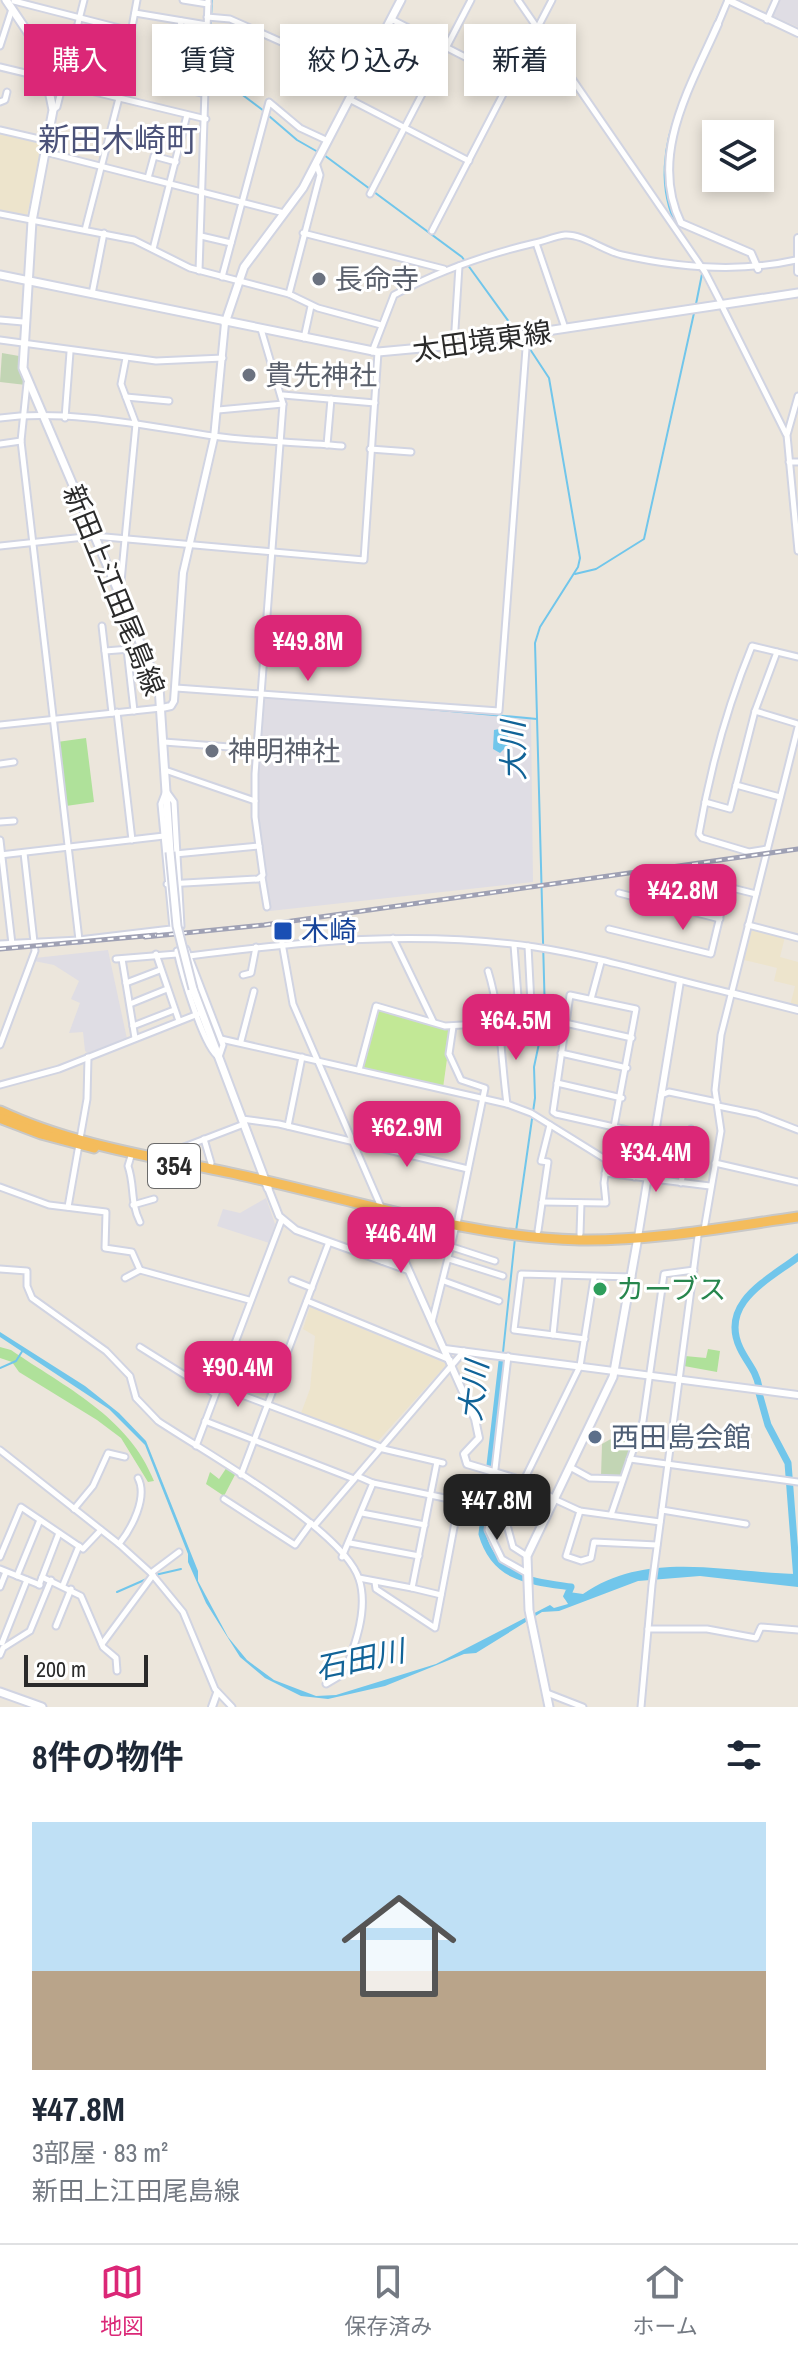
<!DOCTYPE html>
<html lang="ja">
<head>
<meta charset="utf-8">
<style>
  :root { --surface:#fff; --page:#f2f2f3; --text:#1f2937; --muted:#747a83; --line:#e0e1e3; --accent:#db2777 }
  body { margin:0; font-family:"Archivo Narrow","Noto Sans JP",sans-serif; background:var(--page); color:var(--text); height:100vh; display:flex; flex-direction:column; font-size:30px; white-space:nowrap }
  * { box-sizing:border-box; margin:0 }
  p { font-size:26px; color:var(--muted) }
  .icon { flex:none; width:44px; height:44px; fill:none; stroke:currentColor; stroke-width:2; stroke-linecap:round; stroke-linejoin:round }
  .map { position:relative; height:1707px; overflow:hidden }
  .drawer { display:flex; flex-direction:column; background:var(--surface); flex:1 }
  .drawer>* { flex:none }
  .banner { position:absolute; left:24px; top:24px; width:750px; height:72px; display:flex; gap:16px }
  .controls { position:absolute; left:702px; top:120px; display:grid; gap:16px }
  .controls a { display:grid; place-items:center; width:72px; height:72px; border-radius:0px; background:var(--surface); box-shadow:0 4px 12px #0003; font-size:40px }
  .scale { position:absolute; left:24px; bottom:20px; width:124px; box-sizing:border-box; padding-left:8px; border:4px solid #2a2a2a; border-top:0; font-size:22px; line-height:28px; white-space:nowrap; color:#2a2a2a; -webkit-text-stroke:6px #fff; paint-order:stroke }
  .price { position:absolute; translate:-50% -68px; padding:0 18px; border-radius:16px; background:var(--accent); color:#fff; font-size:26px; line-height:52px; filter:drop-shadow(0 2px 4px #0008) }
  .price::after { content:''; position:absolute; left:50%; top:48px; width:24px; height:18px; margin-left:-12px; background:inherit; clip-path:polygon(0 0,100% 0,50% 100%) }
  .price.selected { background:#222; color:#fff }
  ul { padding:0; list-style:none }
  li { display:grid; align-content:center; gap:16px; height:424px; padding:0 32px }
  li+li { border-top:2px solid var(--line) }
  li span { display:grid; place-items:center; height:248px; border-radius:0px; color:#555 }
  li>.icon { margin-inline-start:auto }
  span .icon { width:144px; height:144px; fill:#fffc; stroke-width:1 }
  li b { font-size:34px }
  h2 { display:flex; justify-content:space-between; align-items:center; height:96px; padding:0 32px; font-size:34px }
  .pill { padding:0 28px; border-radius:0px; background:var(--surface); box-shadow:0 4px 12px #0003; font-size:28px; line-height:72px }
  .pill.selected { background:var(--accent); color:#fff }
  .dock { display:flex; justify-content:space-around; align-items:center; height:112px; border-top:2px solid var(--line); background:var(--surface); font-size:22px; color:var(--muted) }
  .dock a { display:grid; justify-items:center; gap:4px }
  .dock .selected { color:var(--accent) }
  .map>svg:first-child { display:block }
  .industrial { fill:#dfdde4 }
  .education { fill:#ede4cc }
  .green { fill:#afe19a }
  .cemetery { fill:#c2d5b4 }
  .pitch { fill:#c2e896 }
  .water { fill:#71c6eb }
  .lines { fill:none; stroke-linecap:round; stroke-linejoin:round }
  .stream { stroke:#71c6eb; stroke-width:2 }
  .river { stroke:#71c6eb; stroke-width:7 }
  .minor-casing { stroke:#d1d4e2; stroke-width:9 }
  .tertiary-casing { stroke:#d1d4e2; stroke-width:10 }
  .secondary-casing { stroke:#d1d4e2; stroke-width:11 }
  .trunk-casing { stroke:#c8c8c8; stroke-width:13 }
  .minor { stroke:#fff; stroke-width:5 }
  .tertiary { stroke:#fff; stroke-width:6 }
  .secondary { stroke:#fff; stroke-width:7 }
  .trunk { stroke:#f4bc5c; stroke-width:9 }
  .rail-casing { stroke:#9fa1b4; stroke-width:5 }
  .rail { stroke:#fff; stroke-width:2; stroke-dasharray:6; stroke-linecap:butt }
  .secondary-bridge-casing { stroke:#d1d4e2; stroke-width:11; stroke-linecap:butt }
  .secondary-bridge { stroke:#fff; stroke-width:7 }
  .worship-dot { fill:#6b7280; stroke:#fff; stroke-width:3 }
  .transit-dot { fill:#1a4fb4; stroke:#fff; stroke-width:3 }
  .leisure-dot { fill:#2e9e5b; stroke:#fff; stroke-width:3 }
  .service-dot { fill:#5c6f8a; stroke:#fff; stroke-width:3 }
  .labels { text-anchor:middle; stroke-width:6; stroke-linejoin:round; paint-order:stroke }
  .shield { fill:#fff; stroke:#6a6a6a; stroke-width:2 }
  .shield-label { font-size:26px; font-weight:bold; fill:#2a2a2a }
  .worship-label { font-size:28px; fill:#5b616d; stroke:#fff; text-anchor:start }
  .street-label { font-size:28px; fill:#2a2a2a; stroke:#fff }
  .transit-label { font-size:28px; fill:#164399; stroke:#fff; text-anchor:start }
  .leisure-label { font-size:28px; fill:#27864d; stroke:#fff; text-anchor:start }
  .service-label { font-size:28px; fill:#4e5e75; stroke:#fff; text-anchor:start }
  .water-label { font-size:30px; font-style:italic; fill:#116397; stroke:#fff }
  .quarter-label { font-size:32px; fill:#4b5279; stroke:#fff }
</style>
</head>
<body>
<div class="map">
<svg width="798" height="1707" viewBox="0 0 798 1707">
  <rect width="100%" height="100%" fill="#ece6dc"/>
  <g class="industrial">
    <path d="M 778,0 L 798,0 L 798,27 L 773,16 Z"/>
    <path d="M 265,695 L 531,717 L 533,882 L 270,911 L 257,817 L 257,754 L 260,751 L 261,699 Z"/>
    <path d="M 108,950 L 127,1039 L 90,1054 L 85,1051 L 83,1032 L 69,1033 L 80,1003 L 71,999 L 79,981 L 54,965 L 34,961 L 35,958 Z"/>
    <path d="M 266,1198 L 275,1224 L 269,1243 L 217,1226 L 223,1209 L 240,1213 Z"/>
  </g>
  <g class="education">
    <path d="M 0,131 L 43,144 L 27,215 L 23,218 L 0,212 Z"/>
    <path d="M 752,929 L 785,937 L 780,957 L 798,962 L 798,1008 L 790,1006 L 795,986 L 774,981 L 777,968 L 744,960 Z"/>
    <path d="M 310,1307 L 447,1364 L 376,1443 L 300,1416 L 310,1389 L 315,1336 L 303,1329 Z"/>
  </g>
  <g class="green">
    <path d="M 86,738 L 94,802 L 66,806 L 57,742 Z"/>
    <path d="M 0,1347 L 11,1350 C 65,1387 129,1417 154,1481 L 148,1482 L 121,1438 L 97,1420 L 19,1372 L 12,1362 L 0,1358 Z"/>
    <path d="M 708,1349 L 720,1351 L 717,1372 L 684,1366 L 685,1356 L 706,1358 Z"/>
    <path d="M 227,1467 L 236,1473 L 224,1496 L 206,1484 L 210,1472 L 219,1479 Z"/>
  </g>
  <g class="cemetery">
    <path d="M 2,353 L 19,356 L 26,385 L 0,382 Z"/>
    <path d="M 616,1436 L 637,1439 L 620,1476 L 601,1476 L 602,1444 Z"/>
  </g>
  <path class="pitch" d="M 377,1008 L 451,1030 L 443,1088 L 361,1069 Z"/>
  <g class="water">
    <path d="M 505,728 L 510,743 L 500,753 L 493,749 L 494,730 Z"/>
    <path d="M 0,1332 L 85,1386 L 119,1413 L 146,1441 L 198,1571 L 198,1581 L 228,1637 L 247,1660 L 274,1680 L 316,1696 L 336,1695 L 436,1664 L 550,1605 L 554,1608 L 568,1604 L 563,1596 L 569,1592 L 583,1594 C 647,1549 727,1573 798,1574 L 798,1587 L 700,1576 L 638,1581 L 559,1611 L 542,1612 L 476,1653 L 464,1654 L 385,1686 L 328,1699 L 301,1696 L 265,1678 L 240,1657 L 206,1603 L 188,1562 L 188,1554 L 145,1445 L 109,1409 L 0,1337 Z"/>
  </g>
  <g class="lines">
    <g class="stream">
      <path d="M 212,0 L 208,69 L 264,111"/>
      <path d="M 708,39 L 725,0"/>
      <path d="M 269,116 L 297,140 L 318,152"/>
      <path d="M 324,155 L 462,257 L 517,333"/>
      <path d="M 678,229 C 657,189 663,144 680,104"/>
      <path d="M 696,304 L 702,274"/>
      <path d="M 575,574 L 596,569 L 644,539 L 694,313"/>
      <path d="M 428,709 L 537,719"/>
      <path d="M 516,1231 L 535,1098 L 534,1067 L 545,1015 L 535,643 L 540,627 L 578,567 L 580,558 L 549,378 L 522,337"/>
      <path d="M 502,1362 L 515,1238"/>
      <path d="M 0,1368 L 16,1361 L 23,1350"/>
      <path d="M 155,1575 L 181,1569"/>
      <path d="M 117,1592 L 149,1578"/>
    </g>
    <g class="river">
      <path d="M 502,1362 L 482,1534 C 495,1579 530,1581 571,1587 L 567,1596 L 571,1599"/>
      <path d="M 759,1387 C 756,1370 747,1363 740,1348 C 719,1303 768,1280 798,1257"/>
      <path d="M 759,1393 L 768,1425 L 788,1463 L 797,1580"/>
    </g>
    <g class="minor-casing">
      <g id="minor">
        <path d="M 183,0 L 208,4"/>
        <path d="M 518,0 L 705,272 L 722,305"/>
        <path d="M 14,1 L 131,31"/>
        <path d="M 135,13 L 207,25"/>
        <path d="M 207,17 L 230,19 L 360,77"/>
        <path d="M 391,19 L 510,80"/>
        <path d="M 767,20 L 776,0"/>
        <path d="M 181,21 L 171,78 L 177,87 L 205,94"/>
        <path d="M 718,24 L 728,0"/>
        <path d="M 426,37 L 411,66 L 432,77"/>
        <path d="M 0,46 L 12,9"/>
        <path d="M 174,62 L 205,67"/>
        <path d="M 0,67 L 46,78"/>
        <path d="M 49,81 L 206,119"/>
        <path d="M 349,99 L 469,161"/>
        <path d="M 0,102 L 5,100 L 7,92"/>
        <path d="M 53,110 L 57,107 L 84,0"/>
        <path d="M 0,130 L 48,141"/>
        <path d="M 111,131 L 127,135"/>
        <path d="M 45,152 L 284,213"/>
        <path d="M 148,178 L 154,156 L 176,162"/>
        <path d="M 370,194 L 471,0"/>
        <path d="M 0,214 L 134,240 L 190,268 L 289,294 L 318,308 L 381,325"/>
        <path d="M 85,230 L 119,98 L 137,0"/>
        <path d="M 432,231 L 552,0"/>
        <path d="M 303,233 L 444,269"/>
        <path d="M 201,236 L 231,243"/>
        <path d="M 537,246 L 565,328"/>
        <path d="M 153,249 L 187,115"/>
        <path d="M 199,271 L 208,0"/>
        <path d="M 222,277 L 269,102 L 300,128 L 328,141"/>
        <path d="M 92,294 L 104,233"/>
        <path d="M 289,294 L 320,175 L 316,163"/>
        <path d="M 722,306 L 786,434"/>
        <path d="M 0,320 L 23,322"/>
        <path d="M 304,338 L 311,306"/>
        <path d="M 0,340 L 156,361 L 223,358"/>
        <path d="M 454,345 L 459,266"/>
        <path d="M 372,352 L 394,295 C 440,270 484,255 535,243 C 545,241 555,236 565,235 C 583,234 604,251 622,255 C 680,268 738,273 796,260"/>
        <path d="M 27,383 L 21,441 L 79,940"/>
        <path d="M 283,395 L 375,403"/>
        <path d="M 798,396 L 787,435 L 798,551"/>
        <path d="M 126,397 L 169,401"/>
        <path d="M 218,410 L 283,404"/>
        <path d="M 0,418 C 67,409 147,426 213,436 C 256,442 300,442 342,446"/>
        <path d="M 65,418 L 70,352"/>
        <path d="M 0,444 L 21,441"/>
        <path d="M 327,445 L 331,399"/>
        <path d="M 370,449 L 411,452"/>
        <path d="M 789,462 L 798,462"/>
        <path d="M 0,546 L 94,536 L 364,560 L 378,352"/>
        <path d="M 120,592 L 136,424 L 121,384 L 126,358"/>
        <path d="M 102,626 L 112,713"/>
        <path d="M 127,649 L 134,711"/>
        <path d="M 105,651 L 143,648"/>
        <path d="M 176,688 L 499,711 L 527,335"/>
        <path d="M 755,711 L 798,724"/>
        <path d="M 117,712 L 132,840"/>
        <path d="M 0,725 L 161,708"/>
        <path d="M 164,742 L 256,749"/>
        <path d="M 0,764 L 14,762"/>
        <path d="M 165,770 L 255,801"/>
        <path d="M 736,785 L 780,797"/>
        <path d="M 705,802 L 730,809 L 755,711 L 777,652"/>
        <path d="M 0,822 L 14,821"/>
        <path d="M 0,840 L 12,944"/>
        <path d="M 767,849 L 749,852 L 702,838 L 699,834 C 710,769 727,707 752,646 L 798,657"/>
        <path d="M 175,854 L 259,846"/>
        <path d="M 0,855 L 164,836"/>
        <path d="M 262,877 L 267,907"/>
        <path d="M 708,882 L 756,894"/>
        <path d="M 167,884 L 258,879 L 263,875 L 255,817 L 255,774 L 283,404 L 261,329"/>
        <path d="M 619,893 L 720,919"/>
        <path d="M 748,925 L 798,938"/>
        <path d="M 609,929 L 711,954 L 727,887"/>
        <path d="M 393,938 L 433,1021"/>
        <path d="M 282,943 L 293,1004 L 401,1253"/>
        <path d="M 0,944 L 79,940 L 171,929 L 181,926 L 174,802 L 166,791 L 161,804 L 173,928"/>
        <path d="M 514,945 L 520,1023 L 532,1023 L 528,946"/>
        <path d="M 186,949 L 223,1045 L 219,1057 C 204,1050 181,970 177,951 Z"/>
        <path d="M 156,954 L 179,1021"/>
        <path d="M 189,956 C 305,941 418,930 535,947 C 601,957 666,978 731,993"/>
        <path d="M 116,959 L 177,954"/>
        <path d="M 122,959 L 135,1038"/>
        <path d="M 488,971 C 501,1013 501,1059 507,1104"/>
        <path d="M 243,975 L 251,973 L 256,947"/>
        <path d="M 126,983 L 160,970"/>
        <path d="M 591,999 L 601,962"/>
        <path d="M 130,1004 L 167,989"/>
        <path d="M 565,1023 L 632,1038"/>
        <path d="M 133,1026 L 174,1010"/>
        <path d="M 453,1027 L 449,1054 L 461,1080 L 485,1088 L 457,1224"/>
        <path d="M 221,1039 L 507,1104 L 531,1113 L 634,1177"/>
        <path d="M 241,1041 L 254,991"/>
        <path d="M 0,1045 L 35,951 L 24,853"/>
        <path d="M 561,1053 L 627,1068"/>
        <path d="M 359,1070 L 376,1006 L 445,1026 L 497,1023"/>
        <path d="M 557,1083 L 622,1098"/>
        <path d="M 0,1085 L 59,1069 L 198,1014"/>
        <path d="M 661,1095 L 669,1092 L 717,1102"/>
        <path d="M 718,1106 L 757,1114 L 798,1130"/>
        <path d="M 242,1119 L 279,1124 L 468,1169"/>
        <path d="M 288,1126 L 302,1057"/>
        <path d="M 204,1139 L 211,1163"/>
        <path d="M 609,1154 L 636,1009 L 570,995 L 553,1112 L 556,1114 L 654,1136"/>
        <path d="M 131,1156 L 128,1166 C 135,1186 130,1202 140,1222"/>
        <path d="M 168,1160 L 171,1152 L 244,1124"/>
        <path d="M 715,1163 L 798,1182"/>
        <path d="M 605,1173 L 710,1186"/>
        <path d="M 681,1183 L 691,1129"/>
        <path d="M 0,1187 L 49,1205 L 106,1212 L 105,1248 L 132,1252 L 140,1270"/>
        <path d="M 542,1202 L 606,1203 L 604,1183 L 607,1161"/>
        <path d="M 133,1205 L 154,1199"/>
        <path d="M 68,1207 L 87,1099 L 88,1057"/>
        <path d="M 704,1230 L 721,1131 L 715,1090 L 721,1035 L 798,727"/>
        <path d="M 538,1231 L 548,1162 L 541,1161 L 550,1125"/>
        <path d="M 580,1234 L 581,1203"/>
        <path d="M 452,1247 L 495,1261"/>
        <path d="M 449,1259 L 503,1276"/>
        <path d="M 0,1269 L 27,1271 L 27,1286 L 32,1298 L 106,1351 L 130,1376 L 136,1398 L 158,1421 C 204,1452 343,1529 359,1579 C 369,1609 355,1647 343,1674 L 326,1684"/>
        <path d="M 125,1278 L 140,1270 L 249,1300"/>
        <path d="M 292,1280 L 312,1288"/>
        <path d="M 444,1281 L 499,1301"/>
        <path d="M 307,1301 L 450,1360"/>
        <path d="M 432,1322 L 455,1230"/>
        <path d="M 553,1335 L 559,1276"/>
        <path d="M 585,1339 L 514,1330 L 521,1274 L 632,1277"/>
        <path d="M 140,1347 L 215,1394"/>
        <path d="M 508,1356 L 488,1530 L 502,1559 L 525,1572"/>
        <path d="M 218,1386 L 381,1447"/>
        <path d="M 205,1421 L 354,1479"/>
        <path d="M 196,1446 L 282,1219"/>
        <path d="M 379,1448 L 443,1463"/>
        <path d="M 0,1450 L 119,1544 L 151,1573 L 183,1612 L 215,1689 L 232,1707"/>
        <path d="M 630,1459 L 798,1482"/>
        <path d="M 570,1467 L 590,1478 L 621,1479"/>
        <path d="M 241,1475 L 329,1242"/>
        <path d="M 357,1476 L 373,1483 L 459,1501 L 435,1628 L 376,1589 L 375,1582"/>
        <path d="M 224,1499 L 295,1545 L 311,1523"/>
        <path d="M 554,1499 L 580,1511 L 660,1522"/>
        <path d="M 74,1509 L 93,1486 L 108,1453 L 125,1457"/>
        <path d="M 662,1510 L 746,1524"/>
        <path d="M 580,1511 L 566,1556 L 581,1561 L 591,1558 L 594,1542 L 657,1545"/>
        <path d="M 362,1513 L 425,1525"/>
        <path d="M 611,1515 L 643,1421 L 664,1274 L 694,1270"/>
        <path d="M 315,1525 L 464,1351"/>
        <path d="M 350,1543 L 419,1556"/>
        <path d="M 119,1544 C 132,1528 148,1497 138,1478"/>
        <path d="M 527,1556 L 513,1547 L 507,1525 L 523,1482 L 580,1366 L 594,1278"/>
        <path d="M 0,1557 L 21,1507 L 83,1549 L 101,1530"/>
        <path d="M 342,1557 L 373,1483"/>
        <path d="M 0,1569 L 40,1585"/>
        <path d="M 151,1573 L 179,1552"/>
        <path d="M 17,1576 L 40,1520"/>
        <path d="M 42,1577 L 81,1596 L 103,1647 L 116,1658 L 117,1671"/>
        <path d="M 359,1578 L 412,1588 L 437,1462"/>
        <path d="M 39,1585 L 59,1533"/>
        <path d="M 63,1585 L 79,1546"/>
        <path d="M 0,1587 L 6,1572"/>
        <path d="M 412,1588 L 441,1595"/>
        <path d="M 56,1626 L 71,1589"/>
        <path d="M 648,1629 L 707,1629 L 756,1638 L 761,1627 L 798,1630"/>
        <path d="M 2,1643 L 27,1580"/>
        <path d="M 102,1644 L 153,1575"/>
        <path d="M 0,1655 L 3,1648 L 30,1631 L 51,1580"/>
        <path d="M 547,1693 L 583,1707"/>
        <path d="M 641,1707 L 652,1585 L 698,1236"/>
      </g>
    </g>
    <g class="tertiary-casing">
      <g id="tertiary">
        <path d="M 728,0 L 798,33"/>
        <path d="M 718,24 C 691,86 648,155 681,223 L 751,253 L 758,269"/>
        <path d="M 798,238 L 798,272"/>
        <path d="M 162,708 L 171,706 L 174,701 L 183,573 L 214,438 L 225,323"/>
        <path d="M 731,993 L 798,1010"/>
        <path d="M 268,1188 L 279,1216 L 296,1230 L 408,1270"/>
        <path d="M 638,1237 L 680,981"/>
        <path d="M 383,1261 L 395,1261 L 401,1253 L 475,1419 L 479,1438 L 464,1454 L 467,1464 L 514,1478 L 554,1499"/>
        <path d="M 445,1349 L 798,1395"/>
        <path d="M 212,1707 L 217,1693"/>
      </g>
    </g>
    <g class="secondary-casing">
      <g id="secondary">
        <path d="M 6,0 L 41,52 L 53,110 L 32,221 L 23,368 L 159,687 L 170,852"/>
        <path d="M 0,275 L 378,352 L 454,345 L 798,293"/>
        <path d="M 225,323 L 244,267 L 303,188 L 401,0"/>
        <path d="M 193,989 L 268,1188"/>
        <path d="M 0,1692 L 42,1707"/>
        <path d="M 549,1707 L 529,1610 L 527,1556 L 613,1377 L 638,1237"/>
      </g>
    </g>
    <g class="trunk-casing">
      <g id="trunk">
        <path d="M 0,1111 C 74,1146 161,1158 240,1175 C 352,1199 465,1237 580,1240 C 653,1241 726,1227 798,1217"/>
        <path d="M 2,1119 L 41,1134 L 94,1148"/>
      </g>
    </g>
    <use href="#minor" class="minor"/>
    <use href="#tertiary" class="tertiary"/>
    <use href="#secondary" class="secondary"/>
    <use href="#trunk" class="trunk"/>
    <g class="rail-casing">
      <g id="rail">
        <path d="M 145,937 L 264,925 L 798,849"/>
        <path d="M 0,949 L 156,935"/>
      </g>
    </g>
    <use href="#rail" class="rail"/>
    <g class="secondary-bridge-casing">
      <path id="secondary-bridge" d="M 170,852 L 177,926 L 193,989"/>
    </g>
    <use href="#secondary-bridge" class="secondary-bridge"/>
  </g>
  <g class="worship-dot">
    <circle cx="319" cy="279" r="8"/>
    <circle cx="249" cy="375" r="8"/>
    <circle cx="212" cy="751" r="8"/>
  </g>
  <rect class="transit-dot" x="273" y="921" width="20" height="20" rx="4"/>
  <circle class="leisure-dot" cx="600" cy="1289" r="8"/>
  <circle class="service-dot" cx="595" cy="1437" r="8"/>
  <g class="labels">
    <rect class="shield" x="148" y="1144" width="52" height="44" rx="6"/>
    <g class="shield-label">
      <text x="174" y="1175">354</text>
    </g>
    <g class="worship-label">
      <text x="335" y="289">長命寺</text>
      <text x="265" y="385">貴先神社</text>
      <text x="228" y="761">神明神社</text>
    </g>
    <g class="street-label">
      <text transform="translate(482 341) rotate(-8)" y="10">太田境東線</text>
      <text transform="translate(114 590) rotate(68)" y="10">新田上江田尾島線</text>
    </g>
    <g class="transit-label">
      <text x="301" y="941">木崎</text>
    </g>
    <g class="leisure-label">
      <text x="616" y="1299">カーブス</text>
    </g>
    <g class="service-label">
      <text x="611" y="1447">西田島会館</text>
    </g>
    <g class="water-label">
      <text transform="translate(514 751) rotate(-91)" y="10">大川</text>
      <text transform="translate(474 1391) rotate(-83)" y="10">大川</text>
      <text transform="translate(360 1660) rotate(-12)" y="10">石田川</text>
    </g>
    <g class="quarter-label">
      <text x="118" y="151">新田木崎町</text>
    </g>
  </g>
</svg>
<div class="controls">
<a><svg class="icon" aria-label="layers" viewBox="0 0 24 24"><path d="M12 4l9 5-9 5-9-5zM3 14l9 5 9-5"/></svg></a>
</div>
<div class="scale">200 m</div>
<b class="price" style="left:308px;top:683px">¥49.8M</b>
<b class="price" style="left:683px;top:932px">¥42.8M</b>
<b class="price" style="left:516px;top:1062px">¥64.5M</b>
<b class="price" style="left:407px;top:1169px">¥62.9M</b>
<b class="price" style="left:656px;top:1194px">¥34.4M</b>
<b class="price" style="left:401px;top:1275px">¥46.4M</b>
<b class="price" style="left:238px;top:1409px">¥90.4M</b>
<b class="price selected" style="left:497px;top:1542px">¥47.8M</b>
<div class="banner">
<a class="pill selected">購入</a>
<a class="pill">賃貸</a>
<a class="pill">絞り込み</a>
<a class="pill">新着</a>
</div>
</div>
<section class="drawer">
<h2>8件の物件<svg class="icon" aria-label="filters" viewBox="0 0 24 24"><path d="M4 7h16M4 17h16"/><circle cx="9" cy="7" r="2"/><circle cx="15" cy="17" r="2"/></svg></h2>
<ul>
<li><span style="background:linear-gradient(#bfe0f5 60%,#b9a48a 0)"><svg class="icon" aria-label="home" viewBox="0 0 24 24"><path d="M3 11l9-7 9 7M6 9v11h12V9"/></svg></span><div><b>¥47.8M</b><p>3部屋 · 83 m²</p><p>新田上江田尾島線</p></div></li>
</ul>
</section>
<nav class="dock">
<a class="selected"><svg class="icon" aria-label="map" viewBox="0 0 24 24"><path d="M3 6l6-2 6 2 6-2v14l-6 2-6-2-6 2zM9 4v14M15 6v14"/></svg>地図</a>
<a><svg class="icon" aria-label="saved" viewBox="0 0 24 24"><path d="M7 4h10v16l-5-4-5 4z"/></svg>保存済み</a>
<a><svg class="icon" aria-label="home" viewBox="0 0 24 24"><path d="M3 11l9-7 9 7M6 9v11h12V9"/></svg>ホーム</a>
</nav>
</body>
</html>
